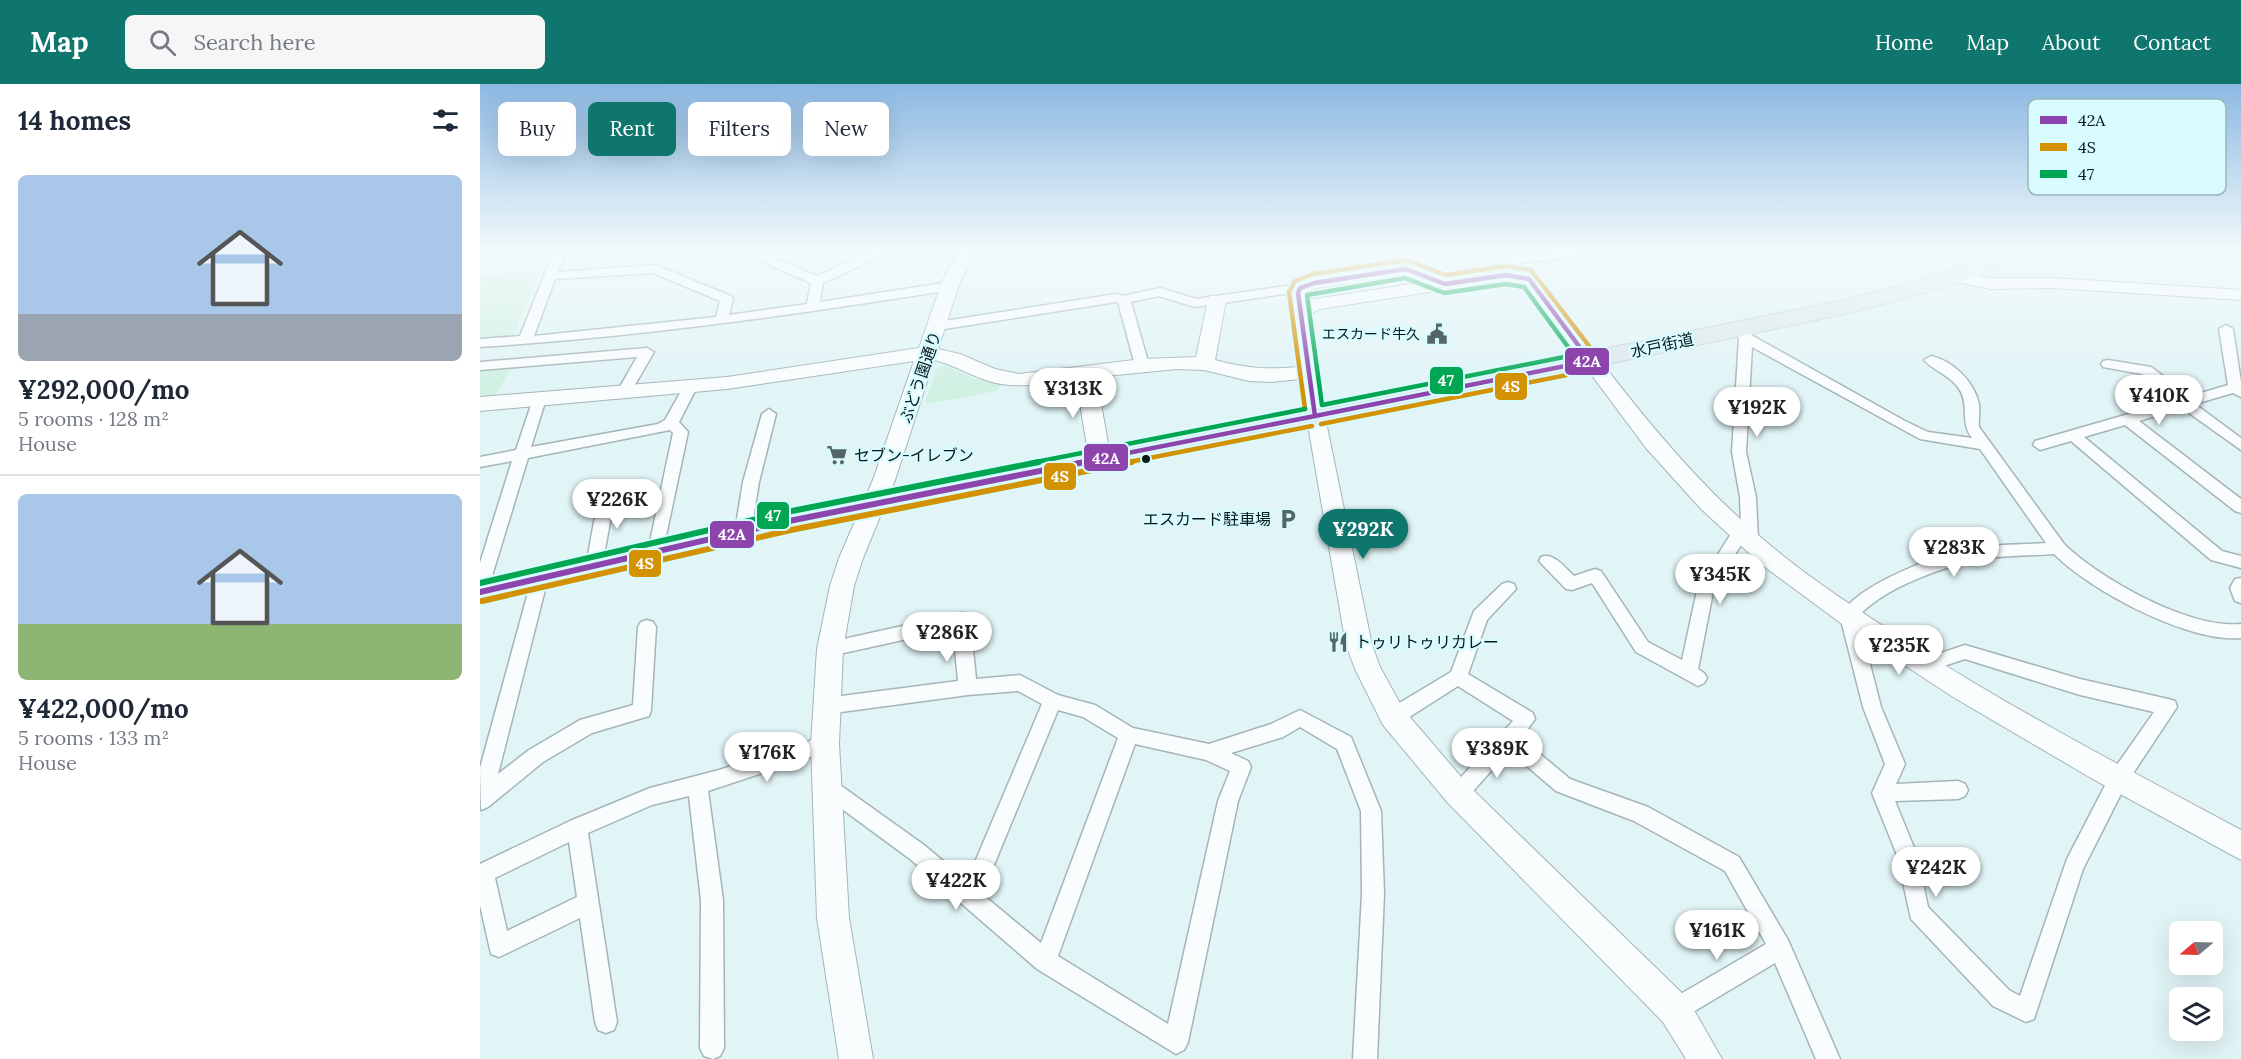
<!DOCTYPE html>
<html lang="en">
<head>
<meta charset="utf-8">
<style>
  :root { --surface:#fff; --page:#f6f6f7; --text:#1f2937; --muted:#747a83; --line:#e0e1e3; --accent:#0f766e }
  body { margin:0; font-family:Lora,"Noto Sans JP",serif; background:var(--page); color:var(--text); height:100vh; display:flex; flex-direction:column; font-size:22px; white-space:nowrap }
  * { box-sizing:border-box; margin:0 }
  p { font-size:20px; color:var(--muted) }
  .icon { flex:none; width:33px; height:33px; fill:none; stroke:currentColor; stroke-width:2; stroke-linecap:round; stroke-linejoin:round }
  .map { position:relative; flex:1; overflow:hidden }
  .drawer { display:flex; flex-direction:column; background:var(--surface); width:480px }
  .drawer>* { flex:none }
  .hud { position:absolute; left:18px; top:18px; width:570px; height:54px; display:flex; gap:12px }
  .needle { width:39px; rotate:251deg }
  .buttons { position:absolute; left:1689px; top:837px; display:grid; gap:12px }
  .buttons a { display:grid; place-items:center; width:54px; height:54px; border-radius:9px; background:var(--surface); box-shadow:0 6px 24px #0002; font-size:30px }
  .price { position:absolute; translate:-50% -51px; padding:0 14px; border-radius:21px; background:#fff; color:#222; font-size:20px; line-height:39px; filter:drop-shadow(0 2px 3px #0008) }
  .price::after { content:''; position:absolute; left:50%; top:36px; width:18px; height:14px; margin-left:-9px; background:inherit; clip-path:polygon(0 0,100% 0,50% 100%) }
  .price.current { background:var(--accent); color:#fff }
  ul { padding:0; list-style:none }
  li { display:grid; align-content:center; gap:12px; height:318px; padding:0 18px }
  li+li { border-top:2px solid var(--line) }
  li span { display:grid; place-items:center; height:186px; border-radius:9px; color:#555 }
  li>.icon { margin-inline-start:auto }
  span .icon { width:108px; height:108px; fill:#fffc; stroke-width:1 }
  li b { font-size:26px }
  h2 { display:flex; justify-content:space-between; align-items:center; height:72px; padding:0 18px; font-size:26px }
  .tag { padding:0 21px; border-radius:9px; background:var(--surface); box-shadow:0 6px 24px #0002; font-size:21px; line-height:54px }
  .tag.current { background:var(--accent); color:#fff }
  header { display:flex; align-items:center; gap:36px; box-sizing:border-box; height:84px; padding:0 30px; background:var(--accent); color:#fff }
  header strong { font-size:28px }
  nav { display:flex; gap:33px; margin-inline-start:auto; font-size:21px }
  .search { width:420px; height:54px; background:var(--page); display:flex; align-items:center; gap:15px; box-sizing:border-box; padding:0 21px; border-radius:9px; color:var(--muted); font-size:22px }
  main { display:flex; flex:1; min-height:0 }
  .map>svg:first-child { display:block }
  .green { fill:#d0f0e2 }
  .lines { fill:none; stroke-linecap:round; stroke-linejoin:round }
  .street-casing { stroke:#a5b5b7; stroke-width:3 }
  .secondary-casing { stroke:#a5b5b7; stroke-width:2 }
  .highway-casing { stroke:#c8d1d2; stroke-width:2 }
  .street { fill:#fafdfe; fill-rule:evenodd }
  .secondary { fill:#fafdfe; fill-rule:evenodd }
  .highway { fill:#dde8ed; fill-rule:evenodd }
  .bus-1-far1-casing { stroke:#d8fbff; stroke-width:8 }
  .bus-1-casing { stroke:#d8fbff; stroke-width:10 }
  .bus-2-far1-casing { stroke:#d8fbff; stroke-width:8 }
  .bus-2-casing { stroke:#d8fbff; stroke-width:10 }
  .bus-3-far1-casing { stroke:#d8fbff; stroke-width:8 }
  .bus-3-casing { stroke:#d8fbff; stroke-width:10 }
  .bus-1-far1 { stroke:#8e44ad; stroke-width:4.5 }
  .bus-1 { stroke:#8e44ad; stroke-width:6 }
  .bus-2-far1 { stroke:#d39104; stroke-width:4.5 }
  .bus-2 { stroke:#d39104; stroke-width:6 }
  .bus-3-far1 { stroke:#00a651; stroke-width:4.5 }
  .bus-3 { stroke:#00a651; stroke-width:6 }
  .bus-dot { fill:#07181a; stroke:#d8fbff; stroke-width:2 }
  .labels { text-anchor:middle; stroke-width:5; stroke-linejoin:round; paint-order:stroke }
  .far-poi-label { font-size:14px; fill:#07181a; stroke:#d8fbff; text-anchor:end }
  .street-label { font-size:16px; fill:#07181a; stroke:#d8fbff }
  .poi-label { font-size:16px; fill:#07181a; stroke:#d8fbff; text-anchor:start }
  .key { fill:#d8fbff; stroke:#99b7ba; stroke-width:1.5 }
  .key-label { font-size:16px; fill:#07181a }
  .line-badge { stroke:#d8fbff; stroke-width:2 }
  .badge-label { font-size:16px; text-anchor:middle; font-weight:bold; fill:#fff }
</style>
</head>
<body>
<header>
<strong>Map</strong>
<div class="search"><svg class="icon" aria-label="search" viewBox="0 0 24 24"><circle cx="10" cy="10" r="6"/><path d="M15 15l6 6"/></svg>Search here</div>
<nav><a>Home</a><a>Map</a><a>About</a><a>Contact</a></nav>
</header>
<main>
<section class="drawer">
<h2>14 homes<svg class="icon" aria-label="filters" viewBox="0 0 24 24"><path d="M4 7h16M4 17h16"/><circle cx="9" cy="7" r="2"/><circle cx="15" cy="17" r="2"/></svg></h2>
<ul>
<li><span style="background:linear-gradient(#a9c7e8 75%,#9aa5b1 0)"><svg class="icon" aria-label="home" viewBox="0 0 24 24"><path d="M3 11l9-7 9 7M6 9v11h12V9"/></svg></span><div><b>¥292,000/mo</b><p>5 rooms · 128 m²</p><p>House</p></div></li>
<li><span style="background:linear-gradient(#a9c7e8 70%,#8fb573 0)"><svg class="icon" aria-label="home" viewBox="0 0 24 24"><path d="M3 11l9-7 9 7M6 9v11h12V9"/></svg></span><div><b>¥422,000/mo</b><p>5 rooms · 133 m²</p><p>House</p></div></li>
</ul>
</section>
<div class="map">
<svg width="1761" height="975" viewBox="0 0 1761 975">
  <rect width="100%" height="100%" fill="#e1f4f6"/>
  <g class="green">
    <path d="M 61,185 L 33,252 L 0,253 L 1,193 Z"/>
    <path d="M 33,282 L 15,311 L 0,312 L 0,285 Z"/>
    <path d="M 467,282 L 494,294 L 521,301 L 516,307 L 447,320 L 445,318 L 457,284 Z"/>
  </g>
  <g class="lines">
    <g class="street-casing">
      <g id="street">
        <path d="M 74,167 L 86,167 L 78,188 L 175,181 L 251,212 L 253,215 L 249,231 L 327,220 L 331,199 L 264,170 L 262,167 L 277,167 L 337,192 L 393,167 L 408,167 L 406,170 L 343,199 L 340,218 L 470,198 L 476,202 L 470,206 C 314,231 158,253 0,263 L 0,255 L 40,252 ZM 173,189 L 240,217 L 236,233 L 54,252 L 75,195 Z"/>
        <path d="M 1080,167 L 1104,168 L 1098,172 L 1035,180 L 1029,176 L 1035,172 Z"/>
        <path d="M 820,200 L 826,204 L 824,207 L 715,223 L 679,212 L 651,218 L 669,281 L 662,285 L 655,281 L 638,218 L 636,218 L 458,246 L 451,242 L 458,238 L 636,210 L 643,212 L 680,204 L 716,215 Z"/>
        <path d="M 1258,241 L 1263,242 L 1273,252 L 1425,337 L 1448,348 L 1492,354 C 1480,338 1489,325 1481,308 C 1473,292 1455,288 1444,276 L 1451,272 C 1473,277 1494,297 1499,320 C 1500,328 1498,335 1499,343 L 1584,460 C 1620,495 1709,545 1761,540 L 1761,554 C 1709,559 1611,507 1574,470 C 1547,472 1513,471 1487,478 C 1453,487 1401,506 1378,533 L 1401,623 L 1425,680 L 1416,700 L 1478,697 L 1485,700 L 1488,706 L 1485,712 L 1478,715 L 1415,717 L 1437,771 L 1448,823 L 1529,906 L 1540,912 L 1587,775 L 1632,688 L 1674,628 L 1600,611 L 1485,575 L 1443,589 L 1437,587 L 1434,582 L 1437,577 L 1485,561 L 1600,595 L 1688,615 L 1695,617 L 1697,623 L 1646,700 L 1603,785 L 1554,935 L 1546,938 L 1513,922 L 1431,835 L 1417,771 L 1392,709 L 1405,680 L 1383,623 L 1360,532 C 1376,501 1454,472 1488,465 C 1513,460 1540,461 1566,459 L 1500,365 L 1440,355 L 1272,263 L 1266,368 L 1276,413 L 1278,457 L 1276,461 L 1270,463 L 1263,458 L 1234,503 L 1218,585 L 1224,589 L 1227,594 L 1224,599 L 1218,602 L 1156,568 L 1112,499 L 1092,506 L 1086,505 L 1059,477 L 1061,473 C 1074,468 1085,484 1094,492 L 1115,485 L 1121,487 L 1168,558 L 1202,576 L 1218,502 L 1254,445 L 1261,444 L 1260,413 L 1252,368 L 1259,254 L 1251,245 Z"/>
        <path d="M 1746,241 L 1753,245 L 1761,298 L 1761,313 L 1753,309 L 1715,320 L 1761,354 L 1761,366 L 1702,324 L 1659,337 L 1761,415 L 1761,429 L 1755,427 L 1645,341 L 1604,353 L 1742,467 L 1761,472 L 1761,484 L 1731,476 L 1591,357 L 1560,366 L 1553,361 L 1555,357 L 1697,316 L 1662,290 L 1623,283 L 1621,280 L 1623,277 L 1628,276 L 1671,283 L 1711,312 L 1748,301 L 1739,245 Z"/>
        <path d="M 167,264 L 174,268 L 149,311 L 144,313 L 137,308 L 157,273 L 0,286 L 0,278 Z"/>
        <path d="M 210,299 L 217,303 L 199,338 L 208,348 L 182,471 L 170,471 L 168,467 L 193,349 L 190,346 L 48,374 L 8,505 L 6,510 L 0,512 L 0,479 L 32,377 L 0,383 L 0,373 L 36,366 L 54,312 L 64,312 L 66,315 L 51,363 L 178,340 L 185,336 L 205,300 Z"/>
        <path d="M 289,325 L 296,330 L 279,398 L 271,447 L 269,451 L 257,451 L 255,447 L 263,398 L 282,330 Z"/>
        <path d="M 128,400 L 133,401 L 136,405 L 122,482 L 120,486 L 114,488 L 108,486 L 106,482 L 120,405 L 123,401 Z"/>
        <path d="M 60,488 L 66,489 L 68,494 L 18,690 L 49,666 L 100,636 L 153,621 L 158,543 L 161,538 L 167,536 L 173,538 L 176,543 L 171,626 L 169,632 L 112,649 L 63,678 L 8,723 L 1,726 L 0,684 L 52,494 L 54,489 Z"/>
        <path d="M 1761,494 L 1761,519 L 1755,517 L 1750,504 L 1755,495 Z"/>
        <path d="M 1028,498 L 1034,500 L 1036,505 L 1007,536 L 988,590 L 1053,629 L 1055,635 L 1041,654 L 1090,695 L 1168,723 L 1259,773 L 1308,856 L 1360,975 L 1336,975 L 1295,879 L 1203,934 L 1195,937 L 1187,934 L 1184,926 L 1187,918 L 1286,860 L 1245,787 L 1154,737 L 1076,707 L 1029,667 L 985,716 L 978,719 L 971,716 L 968,710 L 971,704 L 1033,637 L 978,602 L 920,639 L 913,641 L 906,639 L 904,633 L 906,627 L 971,588 L 994,527 L 1022,500 Z"/>
        <path d="M 481,529 L 487,531 L 490,536 L 496,595 L 540,591 L 578,611 L 615,621 L 653,644 L 729,660 L 791,640 L 820,626 L 871,653 L 901,727 L 904,810 L 897,975 L 873,975 L 882,810 L 881,727 L 857,665 L 820,643 L 803,653 L 751,669 L 768,677 L 771,683 L 758,717 L 708,958 L 704,966 L 696,970 L 557,885 L 430,775 L 339,708 L 336,702 L 339,696 L 346,693 L 353,696 L 444,761 L 487,797 L 562,620 L 538,607 L 488,611 L 346,630 L 339,628 L 337,622 L 339,616 L 346,614 L 478,597 L 473,545 L 350,572 L 344,570 L 341,565 L 344,560 L 350,558 ZM 578,626 L 603,633 L 638,654 L 561,859 L 502,810 ZM 655,660 L 726,676 L 750,687 L 738,717 L 688,940 L 578,872 Z"/>
        <path d="M 345,652 L 352,654 L 354,660 L 352,666 L 228,707 L 243,816 L 244,964 L 240,972 L 233,975 L 224,972 L 220,964 L 221,816 L 209,712 L 172,721 L 108,749 L 137,938 L 134,946 L 126,949 L 118,946 L 115,938 L 100,834 L 19,873 L 11,870 L 0,821 L 0,780 L 90,737 L 170,704 L 239,686 ZM 89,758 L 97,813 L 27,847 L 15,794 Z"/>
      </g>
    </g>
    <g class="secondary-casing">
      <g id="secondary">
        <path d="M 479,167 L 497,167 L 480,198 L 458,265 L 480,270 L 515,285 L 539,290 L 662,275 L 716,273 L 728,216 L 730,212 L 744,212 L 746,216 L 735,276 C 765,284 786,286 818,283 L 809,209 L 814,200 L 834,194 L 926,180 L 968,194 L 1026,186 L 1055,191 C 1122,278 1186,369 1268,442 C 1315,485 1369,520 1423,555 C 1532,625 1647,685 1761,746 L 1761,776 L 1611,694 L 1473,613 L 1366,543 L 1282,481 L 1221,425 L 1166,364 L 1043,199 L 1026,196 L 840,225 L 830,230 L 845,333 L 892,561 L 900,583 L 923,625 L 988,701 L 1207,914 L 1242,975 L 1206,975 L 1183,938 L 968,719 L 903,641 L 875,585 L 866,561 L 820,295 L 791,298 L 769,297 L 724,286 L 697,285 L 616,293 L 631,375 L 628,380 L 620,383 L 612,380 L 609,375 L 596,295 C 565,299 533,307 503,295 C 486,289 472,280 454,276 L 415,396 L 383,474 L 374,502 L 363,565 L 359,660 L 369,834 L 393,975 L 359,975 L 337,834 L 331,660 L 337,565 L 350,502 L 359,474 L 393,396 L 434,277 L 247,305 L 0,327 L 0,313 L 247,293 L 439,264 L 462,198 ZM 925,191 L 944,198 L 828,216 L 828,207 L 837,204 Z"/>
        <path d="M 1474,187 L 1510,194 L 1573,194 L 1761,206 L 1761,216 L 1573,204 L 1510,205 L 1468,196 L 1465,192 L 1468,188 Z"/>
      </g>
    </g>
    <g class="highway-casing">
      <path id="highway" d="M 1527,167 L 1560,167 L 1557,172 L 1445,209 L 1365,230 L 835,342 L 309,448 L 0,520 L 0,496 L 309,426 L 835,324 L 1363,216 L 1429,199 Z"/>
    </g>
    <use href="#street" class="street"/>
    <use href="#secondary" class="secondary"/>
    <use href="#highway" class="highway"/>
    <g class="bus-1-far1-casing">
      <g id="bus-1-far1">
        <path d="M 926,185 L 965,200 L 1026,191 L 1049,195 L 1110,277 L 835,332 L 818,209 L 820,204 L 834,199 Z"/>
        <path d="M 597,379 L 835,332"/>
      </g>
    </g>
    <g class="bus-1-casing">
      <path id="bus-1" d="M 0,508 L 309,437 L 605,378"/>
    </g>
    <g class="bus-2-far1-casing">
      <g id="bus-2-far1">
        <path d="M 825,325 L 809,208 L 815,197 L 833,190 L 926,176 L 966,191 L 1026,182 L 1051,186 L 1119,275 L 1118,281 L 1112,286 L 841,340"/>
        <path d="M 644,379 L 832,342"/>
      </g>
    </g>
    <g class="bus-2-casing">
      <path id="bus-2" d="M 2,517 L 311,446 L 652,378"/>
    </g>
    <g class="bus-3-far1-casing">
      <g id="bus-3-far1">
        <path d="M 925,194 L 964,209 L 1026,200 L 1044,203 L 1094,271 L 842,321 L 827,211 Z"/>
        <path d="M 551,379 L 825,325"/>
      </g>
    </g>
    <g class="bus-3-casing">
      <path id="bus-3" d="M 0,499 L 307,428 L 559,378"/>
    </g>
    <use href="#bus-1-far1" class="bus-1-far1"/>
    <use href="#bus-1" class="bus-1"/>
    <use href="#bus-2-far1" class="bus-2-far1"/>
    <use href="#bus-2" class="bus-2"/>
    <use href="#bus-3-far1" class="bus-3-far1"/>
    <use href="#bus-3" class="bus-3"/>
  </g>
  <linearGradient id="sky" x2="0" y2="1"><stop stop-color="#8cb8e2"/><stop offset="0.55" stop-color="#f2fafb"/><stop offset="1" stop-color="#f2fafb" stop-opacity="0"/></linearGradient>
  <rect width="1761" height="303" fill="url(#sky)"/>
  <defs>
    <g id="civic-bare" transform="scale(1.62)"><path d="M-.6-6.5H3V-4.5H.6V-3L4-1V1h2V6H-6V1h2V-1L-.6-3ZM-1.2 2.5V6h2.4V2.5Z" fill="#536567" stroke="#d8fbff" stroke-width="2.5" paint-order="stroke"/></g>
    <g id="supermarket-bare" transform="scale(1.62)"><path d="M-6-5.5h2.5l.6 2H6L4.5 2H-2.5L-4.4-4H-6ZM-1.5 3.2a1.3 1.3 0 1 0 .1 0ZM3 3.2a1.3 1.3 0 1 0 .1 0Z" fill="#536567" stroke="#d8fbff" stroke-width="2.5" paint-order="stroke"/></g>
    <g id="parking-bare" transform="scale(1.62)"><path d="M-3.5-5.5H1a3.5 3.5 0 0 1 0 7H-1V5.5H-3.5ZM-1-3.4V-.6H.8a1.4 1.4 0 0 0 0-2.8Z" fill="#536567" stroke="#d8fbff" stroke-width="2.5" paint-order="stroke"/></g>
    <g id="restaurant-bare" transform="scale(1.62)"><path d="M-5-6h1v4h1v-4h1v4h1v-4h1v5L-1.5 .5V6h-2V.5L-5-1ZM5-6V6H3V1.5H1.5Q1.5-4 5-6Z" fill="#536567" stroke="#d8fbff" stroke-width="2.5" paint-order="stroke"/></g>
  </defs>
  <g fill-rule="evenodd">
    <use href="#civic-bare" x="957" y="250"/>
    <use href="#supermarket-bare" x="357" y="371"/>
    <use href="#parking-bare" x="808" y="435"/>
    <use href="#restaurant-bare" x="858" y="558"/>
  </g>
  <circle class="bus-dot" cx="666" cy="375" r="5"/>
  <g class="labels">
    <g class="far-poi-label">
      <text x="940" y="255">エスカード牛久</text>
    </g>
    <g class="street-label">
      <text transform="translate(1182 261) rotate(-12)" y="6">水戸街道</text>
      <text transform="translate(440 293) rotate(-71)" y="6">ぶどう園通り</text>
    </g>
    <g class="poi-label">
      <text x="374" y="377">セブン-イレブン</text>
      <text x="791" y="441" text-anchor="end">エスカード駐車場</text>
      <text x="875" y="564">トゥリトゥリカレー</text>
    </g>
  </g>
  <rect x="1548" y="15" width="198" height="96" rx="9" class="key"/>
  <rect x="1560" y="32" width="27" height="8" fill="#8e44ad"/>
  <rect x="1560" y="59" width="27" height="8" fill="#d39104"/>
  <rect x="1560" y="86" width="27" height="8" fill="#00a651"/>
  <g class="key-label">
    <text x="1598" y="42">42A</text>
    <text x="1598" y="69">4S</text>
    <text x="1598" y="96">47</text>
  </g>
  <g class="line-badge">
    <rect x="1084" y="263" width="46" height="29" rx="6" fill="#8e44ad"/>
    <rect x="949" y="282" width="35" height="29" rx="6" fill="#00a651"/>
    <rect x="1014" y="288" width="34" height="29" rx="6" fill="#d39104"/>
    <rect x="603" y="359" width="46" height="29" rx="6" fill="#8e44ad"/>
    <rect x="563" y="378" width="34" height="29" rx="6" fill="#d39104"/>
    <rect x="276" y="417" width="34" height="29" rx="6" fill="#00a651"/>
    <rect x="229" y="436" width="46" height="29" rx="6" fill="#8e44ad"/>
    <rect x="148" y="465" width="34" height="29" rx="6" fill="#d39104"/>
  </g>
  <g class="badge-label">
    <text x="1107" y="283">42A</text>
    <text x="966" y="302">47</text>
    <text x="1031" y="308">4S</text>
    <text x="626" y="380">42A</text>
    <text x="580" y="398">4S</text>
    <text x="293" y="437">47</text>
    <text x="252" y="456">42A</text>
    <text x="165" y="485">4S</text>
  </g>
</svg>
<div class="buttons">
<a><svg class="needle" viewBox="-14 -14 28 28"><path d="M0-13l5 13h-10z" fill="#e53935"/><path d="M0 13l5-13h-10z" fill="#747a83"/></svg></a>
<a><svg class="icon" aria-label="layers" viewBox="0 0 24 24"><path d="M12 4l9 5-9 5-9-5zM3 14l9 5 9-5"/></svg></a>
</div>
<b class="price" style="left:593px;top:335px">¥313K</b>
<b class="price" style="left:1679px;top:342px">¥410K</b>
<b class="price" style="left:1277px;top:354px">¥192K</b>
<b class="price" style="left:137px;top:446px">¥226K</b>
<b class="price current" style="left:883px;top:476px">¥292K</b>
<b class="price" style="left:1474px;top:494px">¥283K</b>
<b class="price" style="left:1240px;top:521px">¥345K</b>
<b class="price" style="left:467px;top:579px">¥286K</b>
<b class="price" style="left:1419px;top:592px">¥235K</b>
<b class="price" style="left:1017px;top:695px">¥389K</b>
<b class="price" style="left:287px;top:699px">¥176K</b>
<b class="price" style="left:1456px;top:814px">¥242K</b>
<b class="price" style="left:476px;top:827px">¥422K</b>
<b class="price" style="left:1237px;top:877px">¥161K</b>
<div class="hud">
<a class="tag">Buy</a>
<a class="tag current">Rent</a>
<a class="tag">Filters</a>
<a class="tag">New</a>
</div>
</div>
</main>
</body>
</html>
